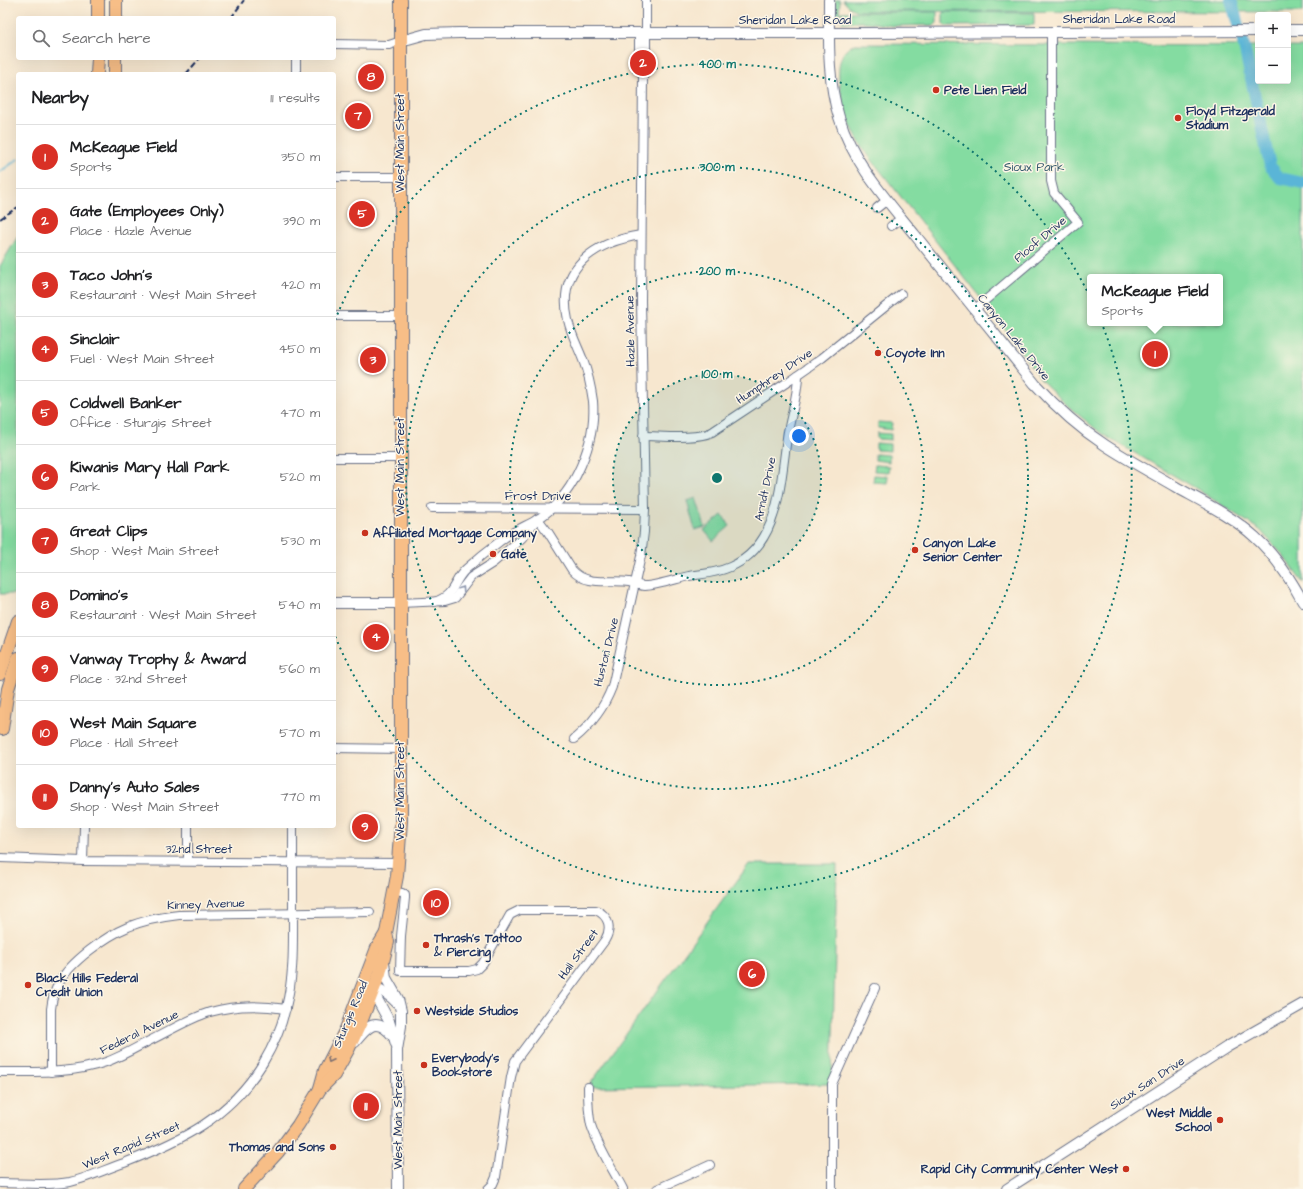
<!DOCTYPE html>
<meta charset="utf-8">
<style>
body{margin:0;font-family:"Architects Daughter",sans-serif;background:#f6f6f6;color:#202124}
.controls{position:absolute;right:12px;top:12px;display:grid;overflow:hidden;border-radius:4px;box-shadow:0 4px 16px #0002}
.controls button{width:36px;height:36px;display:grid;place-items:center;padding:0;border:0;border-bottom:1px solid #e0e0e0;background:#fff;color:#202124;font:20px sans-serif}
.you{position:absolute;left:799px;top:436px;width:14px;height:14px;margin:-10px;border:3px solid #fff;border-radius:50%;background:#1a73e8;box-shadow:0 0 0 6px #1a73e833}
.badge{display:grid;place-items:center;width:26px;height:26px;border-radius:50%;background:#d93025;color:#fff;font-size:13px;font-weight:700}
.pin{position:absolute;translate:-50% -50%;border:2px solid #fff;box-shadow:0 1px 4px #0006}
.popup{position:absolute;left:1087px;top:274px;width:136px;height:52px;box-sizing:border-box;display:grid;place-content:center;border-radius:4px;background:#fff;filter:drop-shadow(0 1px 3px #0005);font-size:13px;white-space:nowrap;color:#757577}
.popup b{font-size:15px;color:#202124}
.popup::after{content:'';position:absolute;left:50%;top:100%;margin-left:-8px;border:8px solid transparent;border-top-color:#fff}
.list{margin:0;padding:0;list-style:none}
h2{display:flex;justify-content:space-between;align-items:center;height:52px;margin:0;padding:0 16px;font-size:17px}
h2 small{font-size:13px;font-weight:400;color:#757577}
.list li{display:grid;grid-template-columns:26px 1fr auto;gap:12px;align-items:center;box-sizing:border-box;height:64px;padding:0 16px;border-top:1px solid #e0e0e0}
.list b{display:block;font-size:15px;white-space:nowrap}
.list p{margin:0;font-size:13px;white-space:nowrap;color:#757577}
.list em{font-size:13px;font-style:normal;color:#757577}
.icon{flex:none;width:22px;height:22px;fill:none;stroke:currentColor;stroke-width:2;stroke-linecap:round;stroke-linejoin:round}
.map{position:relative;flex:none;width:1303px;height:1189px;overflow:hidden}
.search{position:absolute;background:#fff;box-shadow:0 4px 16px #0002;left:16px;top:16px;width:320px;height:44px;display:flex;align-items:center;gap:10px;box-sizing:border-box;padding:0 14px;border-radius:4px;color:#757577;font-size:15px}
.panel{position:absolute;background:#fff;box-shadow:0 4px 16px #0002;left:16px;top:72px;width:320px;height:756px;border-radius:4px}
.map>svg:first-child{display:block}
.green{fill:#84dca1;stroke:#508680;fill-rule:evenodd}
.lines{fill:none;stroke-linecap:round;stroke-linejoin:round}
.stream{stroke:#5ab5d7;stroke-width:2}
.river{stroke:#5ab5d7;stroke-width:12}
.minor-casing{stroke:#686f86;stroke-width:10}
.tertiary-casing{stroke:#686f86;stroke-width:12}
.primary-casing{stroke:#686f86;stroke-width:14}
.minor{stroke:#fff;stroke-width:8}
.tertiary{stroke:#fff;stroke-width:10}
.primary{stroke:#f7be87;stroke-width:12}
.rail{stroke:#1b2f5e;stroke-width:2;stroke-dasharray:6 3;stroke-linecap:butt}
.oneway{stroke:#8d97ae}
.oneway2{stroke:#7e6f70}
.ring{fill:none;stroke:#0f766e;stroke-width:2;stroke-dasharray:2 4}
.poi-dot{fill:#c8321e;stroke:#fcf5e5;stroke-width:1.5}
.labels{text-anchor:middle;stroke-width:3;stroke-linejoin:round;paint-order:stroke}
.street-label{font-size:12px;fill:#1b2f5e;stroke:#fcf5e5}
.poi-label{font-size:12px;font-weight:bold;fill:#1b2f5e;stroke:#fcf5e5;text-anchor:start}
.park-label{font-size:12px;fill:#355a6f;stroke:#fcf5e5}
.centre{fill:#0f766e;stroke:#fcf5e5;stroke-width:2}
.ring-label{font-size:12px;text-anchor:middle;font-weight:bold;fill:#0f766e;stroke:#fcf5e5;stroke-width:3;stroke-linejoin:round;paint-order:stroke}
</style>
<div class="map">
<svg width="1303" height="1189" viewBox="0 0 1303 1189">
<rect width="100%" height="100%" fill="#fcf5e5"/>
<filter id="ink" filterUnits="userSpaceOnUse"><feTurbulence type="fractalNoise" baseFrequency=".025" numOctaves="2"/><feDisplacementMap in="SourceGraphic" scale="8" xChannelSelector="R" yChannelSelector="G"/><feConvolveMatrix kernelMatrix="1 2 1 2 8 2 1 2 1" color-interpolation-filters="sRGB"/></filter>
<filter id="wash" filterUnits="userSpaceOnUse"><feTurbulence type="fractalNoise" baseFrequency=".012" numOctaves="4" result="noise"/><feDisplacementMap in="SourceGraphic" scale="16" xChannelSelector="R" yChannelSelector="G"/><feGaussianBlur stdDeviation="0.9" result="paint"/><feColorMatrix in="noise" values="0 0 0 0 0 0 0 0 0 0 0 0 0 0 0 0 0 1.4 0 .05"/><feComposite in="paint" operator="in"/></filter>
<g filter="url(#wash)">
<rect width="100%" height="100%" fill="#f7e7cf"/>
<g class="green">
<polygon points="835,0 840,0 839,20 836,15"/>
<path d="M843,0H1303V12L857,11C851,8 847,6 843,0Z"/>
<polygon points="841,12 937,12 937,23 935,25 893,26 867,22 842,22"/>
<polygon points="943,12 1034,13 1034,25 945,26 943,24"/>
<path d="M854,44L1258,46V81H1288V47H1303V583L1281,553L1260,530L1197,489L1102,434L1069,407L1041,380L1005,329L871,159C865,150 858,142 854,132C845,114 832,73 843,54C846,49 850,47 854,44ZM1090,277H1220V323H1090Z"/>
<polygon points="18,236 18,592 15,594 0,594 0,266"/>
<polygon points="878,422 892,423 891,430 878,428"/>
<polygon points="877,433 891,434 891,440 877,439"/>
<polygon points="876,443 890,444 890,451 876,450"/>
<polygon points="875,454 889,455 889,462 875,460"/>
<polygon points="875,465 889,466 888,472 874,471"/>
<polygon points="874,475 888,476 887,483 873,482"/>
<polygon points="696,498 705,527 695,530 687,501"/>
<polygon points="722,515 730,526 713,541 704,530"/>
<polygon points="749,864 837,864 832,1084 588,1087"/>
</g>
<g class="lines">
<polyline class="stream" points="0,172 18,159"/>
<polyline class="river" points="1231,0 1244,46 1270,166 1280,178 1303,183"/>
</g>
</g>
<g filter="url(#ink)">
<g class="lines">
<defs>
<g id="minor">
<polyline points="334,44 389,45 401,41"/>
<polyline points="296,58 296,74"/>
<polyline points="643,77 646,66 646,0"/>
<polyline points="334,177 400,177"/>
<polyline points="877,208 887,200"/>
<polyline points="891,226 902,218"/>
<polyline points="975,309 1078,222 1054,193 1051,181 1051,32"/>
<polyline points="334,316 400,316"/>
<path d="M643,436C662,436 696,440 712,432L789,381L822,358L901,294"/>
<polyline points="334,458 400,458"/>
<polyline points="432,508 645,509"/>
<path d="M538,519L548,532L572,570C587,587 610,579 629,582C634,583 639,586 644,586C656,586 676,579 689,576C703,574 717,573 730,567C780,546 780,483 787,438C790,416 798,397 798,375"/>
<path d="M434,602C456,595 452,582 466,569C477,559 488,550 499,542C512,531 524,527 538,519C554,509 569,491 577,474C588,452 595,426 593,401C591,387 588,373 583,360C578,347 571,334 568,320C556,267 595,242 641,235"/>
<polyline points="400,603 445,601 455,598 471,577 493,563 522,538 537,519"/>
<path d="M574,739C591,725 604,708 612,687L641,556L644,532L645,509L641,301L643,77L639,66V32"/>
<polyline points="334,748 400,749"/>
<polyline points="0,858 83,861 398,863"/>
<polyline points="83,861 84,826"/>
<polyline points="188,861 188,826"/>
<path d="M394,892L402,893L405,895V898L401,936L400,971H469L477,969L483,963L510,915L520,910H596C609,916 612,928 605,940L515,1061L511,1077L496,1177L493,1184L488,1189"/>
<path d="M0,1072C36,1072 72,1074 106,1062C120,1057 134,1049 147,1042C168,1032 188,1019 210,1012C234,1005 262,1005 286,1009"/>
<path d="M51,1072V1009C52,1000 54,991 59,983C70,962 106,936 128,927C144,920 162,917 179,915L370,912"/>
<path d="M588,1087C588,1100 588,1112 591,1125C598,1147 612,1168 623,1189"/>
<path d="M0,1183C21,1183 49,1186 70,1182C88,1178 106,1169 124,1163C183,1140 229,1118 263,1063C273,1046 282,1026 286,1007C294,976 293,945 293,914C293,885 293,855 293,826"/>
<polyline points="657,1189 710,1165"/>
<polyline points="832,1189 832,1084 875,988"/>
</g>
<g id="tertiary">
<path d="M829,0C829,39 827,79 839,117C853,163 886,199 915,235C955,285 995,334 1035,384C1056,407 1079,428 1105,445C1128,460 1152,473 1176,487C1203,502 1232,516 1255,537C1276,556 1290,578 1303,602"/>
<polyline points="1288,30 1303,30"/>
<polyline points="401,41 426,34 459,33 865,33 1258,31"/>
<polyline points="334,603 400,603"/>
<polyline points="384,962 386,978 398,999 401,1011 401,1026 397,1050 398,1189"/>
<polyline points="371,988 389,1021 396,1044"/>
<polyline points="367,994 381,990 392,998 396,1002"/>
<path d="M355,1042C368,1026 376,1016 393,1036"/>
<polyline points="1007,1189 1227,1047 1303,1004"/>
</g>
<g id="primary">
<polyline points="98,18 98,0"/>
<polyline points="116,18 116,0"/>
<polyline points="97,74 98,58"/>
<polyline points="115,74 115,58"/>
<polyline points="0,674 18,621"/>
<polyline points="2,729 8,689 18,658"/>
<polyline points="320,1088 325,1070 346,1029 354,1008 377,948 386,933"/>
<polyline points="244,1189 278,1152 298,1125 320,1089 334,1075 349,1048 361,1022 380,973 388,942 386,933 397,876 401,821 401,0"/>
</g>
</defs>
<use href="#minor" class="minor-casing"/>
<use href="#tertiary" class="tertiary-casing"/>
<use href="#primary" class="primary-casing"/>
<use href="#minor" class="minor"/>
<use href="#tertiary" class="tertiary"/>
<use href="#primary" class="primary"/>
<g class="rail">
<polyline points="231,18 244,0"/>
<polyline points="186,74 200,58"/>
<polyline points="0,219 18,207"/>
</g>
</g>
<defs><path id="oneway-chevron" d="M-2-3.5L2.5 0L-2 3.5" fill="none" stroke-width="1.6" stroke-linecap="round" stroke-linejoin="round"/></defs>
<use class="oneway" href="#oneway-chevron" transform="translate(462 589) rotate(-56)"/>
<use class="oneway2" href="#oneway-chevron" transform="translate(330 1060) rotate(117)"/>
</g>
<circle cx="717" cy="478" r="104" fill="#0f766e" fill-opacity=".12"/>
<g class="ring">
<circle cx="717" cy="478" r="104"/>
<circle cx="717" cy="478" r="207"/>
<circle cx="717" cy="478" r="311"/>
<path d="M335 320A414 414 0 1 1 335 636"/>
</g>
<g class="poi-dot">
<circle cx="936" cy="90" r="4"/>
<circle cx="1178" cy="118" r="4"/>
<circle cx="878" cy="353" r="4"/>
<circle cx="365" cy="533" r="4"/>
<circle cx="915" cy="550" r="4"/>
<circle cx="493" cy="554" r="4"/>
<circle cx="426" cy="945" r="4"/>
<circle cx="28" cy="985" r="4"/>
<circle cx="417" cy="1011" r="4"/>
<circle cx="424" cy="1065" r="4"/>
<circle cx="1220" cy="1120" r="4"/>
<circle cx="333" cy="1147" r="4"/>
<circle cx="1126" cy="1169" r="4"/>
</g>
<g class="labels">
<g class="street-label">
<text x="1119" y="23">Sheridan Lake Road</text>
<text x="795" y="24">Sheridan Lake Road</text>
<text transform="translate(400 143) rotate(-90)" y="4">West Main Street</text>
<text transform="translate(1040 239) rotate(-40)" y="4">Ploof Drive</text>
<text transform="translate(630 331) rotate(-91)" y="4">Hazle Avenue</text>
<text transform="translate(1014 337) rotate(51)" y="4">Canyon Lake Drive</text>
<text transform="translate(774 376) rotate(-34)" y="4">Humphrey Drive</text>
<text transform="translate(400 467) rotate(-90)" y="4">West Main Street</text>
<text transform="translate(765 489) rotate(-78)" y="4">Arndt Drive</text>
<text x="538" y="500">Frost Drive</text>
<text transform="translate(606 652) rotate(-76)" y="4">Huston Drive</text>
<text transform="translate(400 791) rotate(-90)" y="4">West Main Street</text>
<text x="199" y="853">32nd Street</text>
<text transform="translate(206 904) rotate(-2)" y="4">Kinney Avenue</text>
<text transform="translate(578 954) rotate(-54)" y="4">Hall Street</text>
<text transform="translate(350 1014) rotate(-67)" y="4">Sturgis Road</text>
<text transform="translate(139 1032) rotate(-26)" y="4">Federal Avenue</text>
<text transform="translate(1147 1083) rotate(-33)" y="4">Sioux San Drive</text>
<text transform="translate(398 1120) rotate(-90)" y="4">West Main Street</text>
<text transform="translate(131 1145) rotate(-23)" y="4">West Rapid Street</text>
</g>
<g class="poi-label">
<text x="944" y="94">Pete Lien Field</text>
<text x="1186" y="115">Floyd Fitzgerald<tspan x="1186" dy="14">Stadium</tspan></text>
<text x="886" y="357">Coyote Inn</text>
<text x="373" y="537">Affiliated Mortgage Company</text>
<text x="923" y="547">Canyon Lake<tspan x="923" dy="14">Senior Center</tspan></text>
<text x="501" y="558">Gate</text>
<text x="434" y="942">Thrash's Tattoo<tspan x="434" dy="14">&amp; Piercing</tspan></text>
<text x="36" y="982">Black Hills Federal<tspan x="36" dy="14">Credit Union</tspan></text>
<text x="425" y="1015">Westside Studios</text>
<text x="432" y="1062">Everybody's<tspan x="432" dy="14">Bookstore</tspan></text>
<text x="1212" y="1117" text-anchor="end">West Middle<tspan x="1212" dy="14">School</tspan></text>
<text x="325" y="1151" text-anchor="end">Thomas and Sons</text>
<text x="1118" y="1173" text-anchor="end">Rapid City Community Center West</text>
</g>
<g class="park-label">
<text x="1034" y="171">Sioux Park</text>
</g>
</g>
<circle cx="717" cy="478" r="6" class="centre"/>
<g class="ring-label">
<text x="717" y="68">400 m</text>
<text x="717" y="171">300 m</text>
<text x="717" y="275">200 m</text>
<text x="717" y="378">100 m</text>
</g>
</svg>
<div class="controls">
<button>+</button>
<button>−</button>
</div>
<div class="you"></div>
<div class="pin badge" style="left:1155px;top:354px">1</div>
<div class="popup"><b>McKeague Field</b>Sports</div>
<div class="pin badge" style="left:643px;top:63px">2</div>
<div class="pin badge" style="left:373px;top:360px">3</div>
<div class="pin badge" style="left:376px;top:637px">4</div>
<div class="pin badge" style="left:362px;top:214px">5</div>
<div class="pin badge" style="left:752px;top:974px">6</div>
<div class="pin badge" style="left:358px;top:116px">7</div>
<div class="pin badge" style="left:371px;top:77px">8</div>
<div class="pin badge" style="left:365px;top:827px">9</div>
<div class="pin badge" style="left:436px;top:903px">10</div>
<div class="pin badge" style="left:366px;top:1106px">11</div>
<div class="search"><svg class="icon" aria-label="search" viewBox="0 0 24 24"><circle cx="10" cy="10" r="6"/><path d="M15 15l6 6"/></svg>Search here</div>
<section class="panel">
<h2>Nearby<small>11 results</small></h2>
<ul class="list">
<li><span class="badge">1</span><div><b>McKeague Field</b><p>Sports</p></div><em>350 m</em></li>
<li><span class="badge">2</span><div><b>Gate (Employees Only)</b><p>Place · Hazle Avenue</p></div><em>390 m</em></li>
<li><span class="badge">3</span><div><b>Taco John's</b><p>Restaurant · West Main Street</p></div><em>420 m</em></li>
<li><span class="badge">4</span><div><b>Sinclair</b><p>Fuel · West Main Street</p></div><em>450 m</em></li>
<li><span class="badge">5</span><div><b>Coldwell Banker</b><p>Office · Sturgis Street</p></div><em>470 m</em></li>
<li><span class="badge">6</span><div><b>Kiwanis Mary Hall Park</b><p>Park</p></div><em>520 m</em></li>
<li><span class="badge">7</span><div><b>Great Clips</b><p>Shop · West Main Street</p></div><em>530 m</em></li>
<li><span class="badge">8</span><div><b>Domino's</b><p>Restaurant · West Main Street</p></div><em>540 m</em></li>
<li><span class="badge">9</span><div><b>Vanway Trophy &amp; Award</b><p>Place · 32nd Street</p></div><em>560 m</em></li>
<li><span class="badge">10</span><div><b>West Main Square</b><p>Place · Hall Street</p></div><em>570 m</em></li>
<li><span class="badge">11</span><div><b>Danny's Auto Sales</b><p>Shop · West Main Street</p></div><em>770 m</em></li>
</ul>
</section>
</div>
